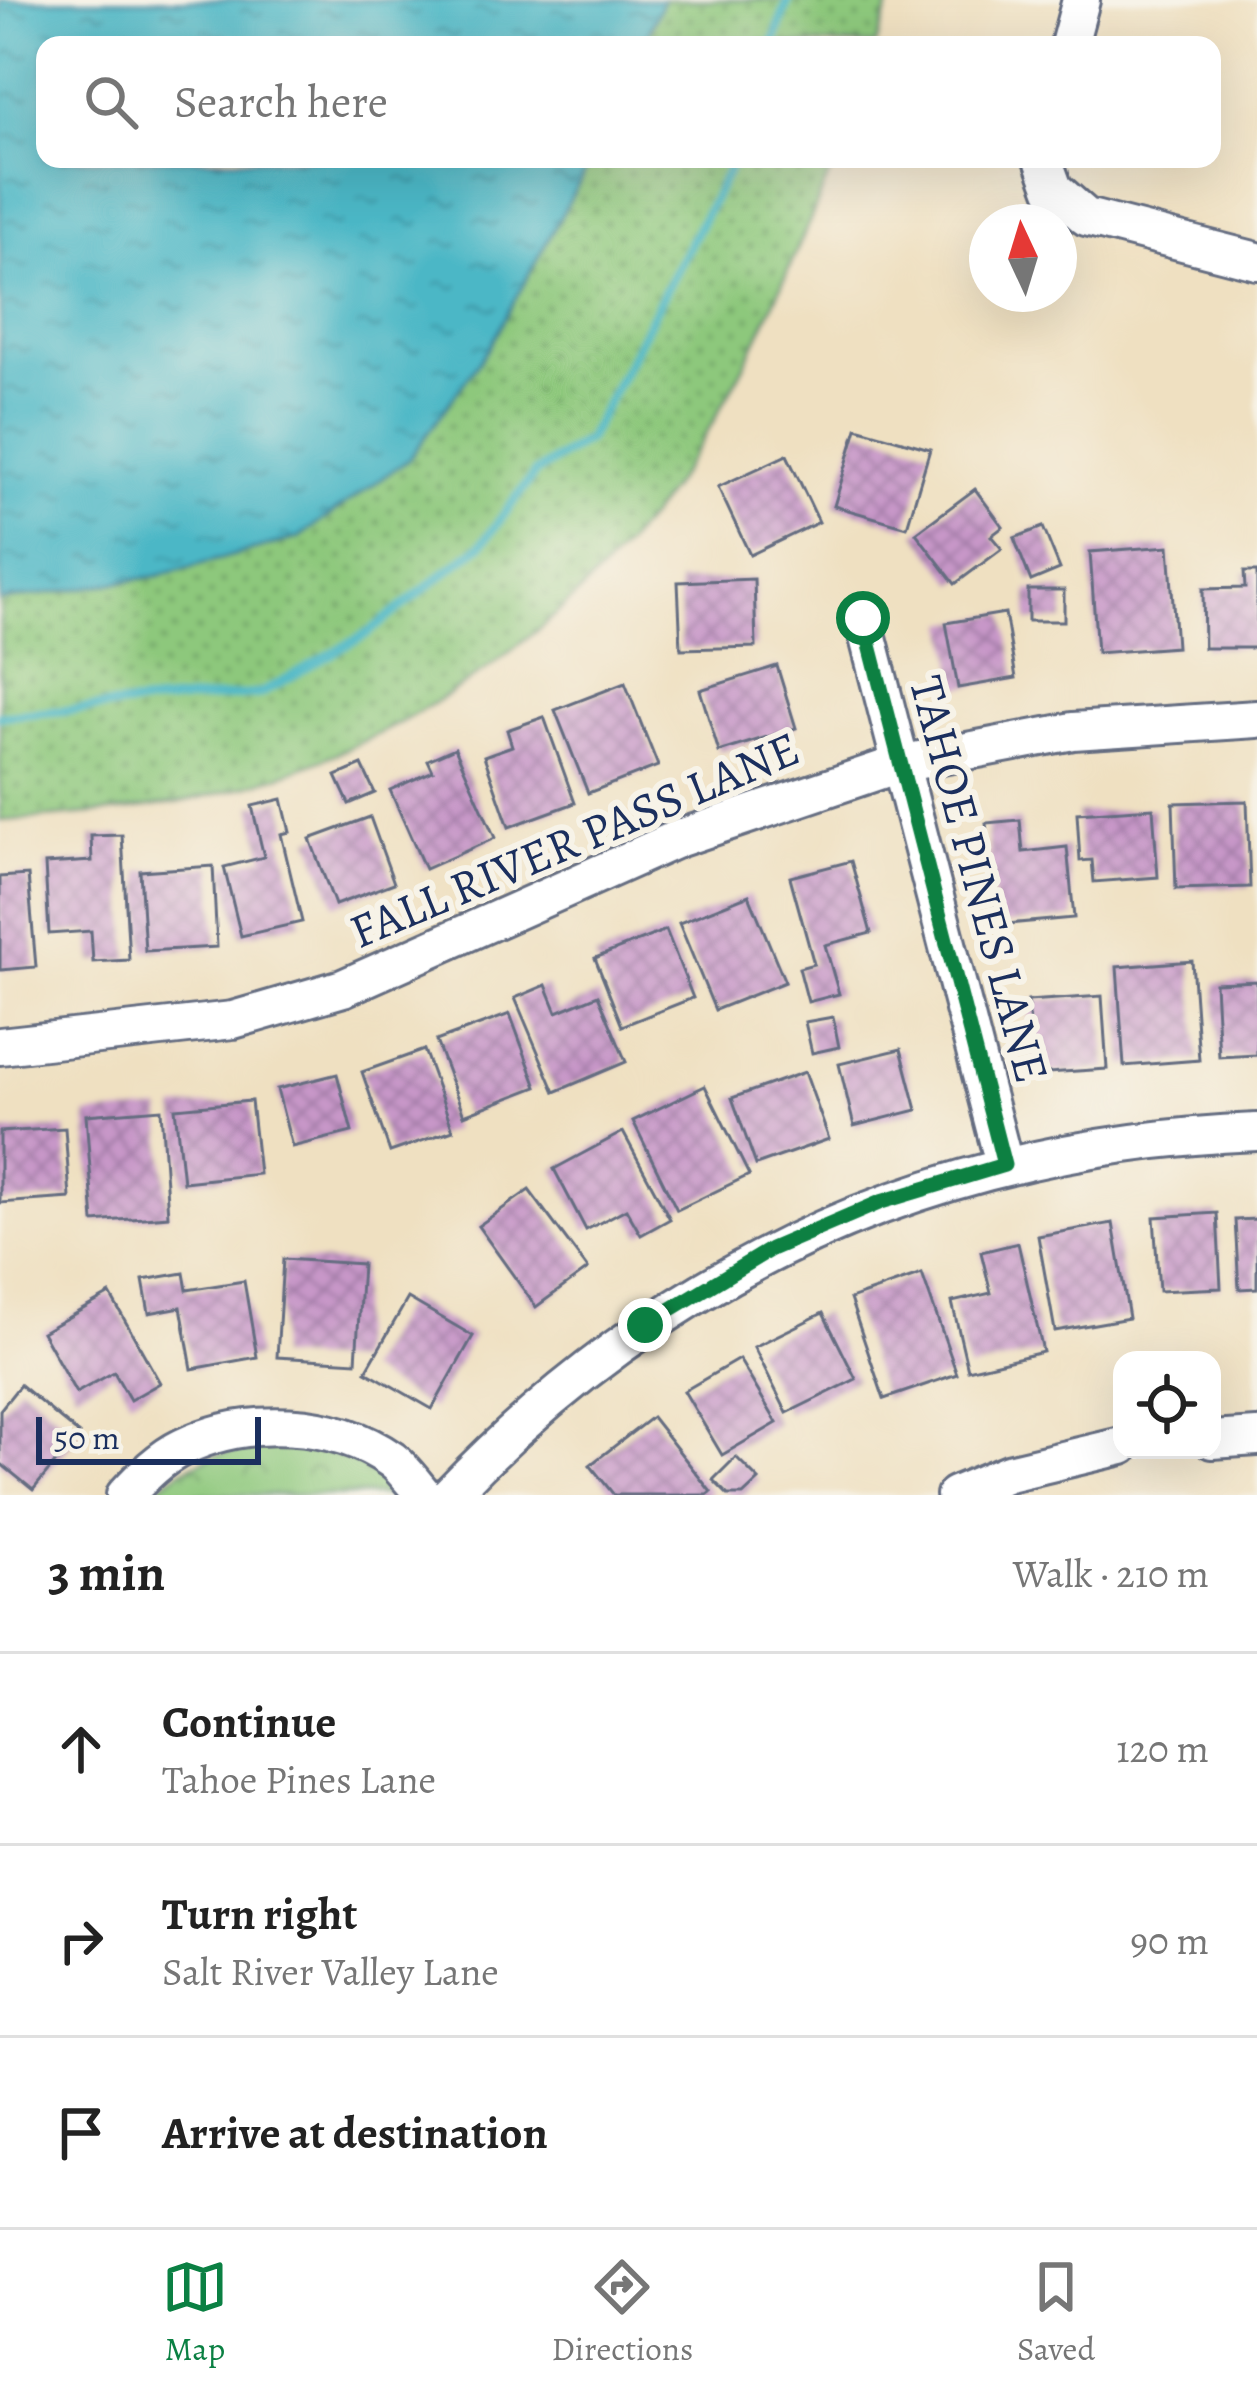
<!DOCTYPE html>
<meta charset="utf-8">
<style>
body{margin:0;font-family:Alegreya,serif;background:#f2f2f2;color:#222}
.controls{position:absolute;right:36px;bottom:36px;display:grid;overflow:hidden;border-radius:24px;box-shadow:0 12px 48px #0002}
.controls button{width:108px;height:108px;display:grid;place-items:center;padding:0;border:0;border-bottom:3px solid #e0e0e0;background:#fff;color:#222;font:60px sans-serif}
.compass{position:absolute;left:969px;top:204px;width:108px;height:108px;border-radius:50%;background:#fff;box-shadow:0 12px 48px #0002;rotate:356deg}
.scale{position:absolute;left:36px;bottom:30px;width:225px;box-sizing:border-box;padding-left:12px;border:6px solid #1b2f5e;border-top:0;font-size:33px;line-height:42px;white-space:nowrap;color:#1b2f5e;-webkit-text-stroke:9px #f7f3e8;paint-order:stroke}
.stop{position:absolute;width:36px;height:36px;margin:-27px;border:9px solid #0b8043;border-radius:50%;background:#fff}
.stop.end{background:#0b8043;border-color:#fff;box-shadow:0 3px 12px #0008}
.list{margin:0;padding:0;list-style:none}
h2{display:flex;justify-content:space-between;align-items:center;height:156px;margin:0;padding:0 48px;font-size:51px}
h2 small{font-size:39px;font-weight:400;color:#767676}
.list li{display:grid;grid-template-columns:78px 1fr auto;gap:36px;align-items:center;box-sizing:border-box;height:192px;padding:0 48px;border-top:3px solid #e0e0e0}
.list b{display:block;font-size:45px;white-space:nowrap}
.list p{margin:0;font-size:39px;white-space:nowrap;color:#767676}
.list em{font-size:39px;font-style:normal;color:#767676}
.icon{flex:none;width:66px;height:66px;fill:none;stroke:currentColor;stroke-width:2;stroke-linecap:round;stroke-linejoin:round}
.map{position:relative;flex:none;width:1257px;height:1495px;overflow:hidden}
.search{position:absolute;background:#fff;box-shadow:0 12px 48px #0002;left:36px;right:36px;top:36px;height:132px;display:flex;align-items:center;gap:30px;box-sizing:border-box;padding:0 42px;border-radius:24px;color:#767676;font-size:45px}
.sheet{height:732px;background:#fff}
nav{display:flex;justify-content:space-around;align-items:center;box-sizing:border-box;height:168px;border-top:3px solid #e0e0e0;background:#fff;font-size:33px;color:#767676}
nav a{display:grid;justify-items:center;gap:6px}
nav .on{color:#0b8043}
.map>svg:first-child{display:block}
.grass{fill:url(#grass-dots);stroke:#547c6d;stroke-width:3}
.park{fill:url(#park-crowns);stroke:#547c6d;stroke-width:3}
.water{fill:url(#water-ripples);stroke:#337392;stroke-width:3}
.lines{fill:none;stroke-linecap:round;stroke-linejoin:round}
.stream{stroke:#4bb7c6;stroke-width:9}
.building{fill:url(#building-cross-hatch)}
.minor-casing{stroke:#656d81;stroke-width:42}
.minor{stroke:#fff;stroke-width:36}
.route{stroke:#0b8043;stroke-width:15}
.labels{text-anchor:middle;stroke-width:12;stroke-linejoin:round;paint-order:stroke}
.street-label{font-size:48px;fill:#1b2f5e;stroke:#f7f3e8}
</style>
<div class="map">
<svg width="1257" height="1495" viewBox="0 0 1257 1495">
<defs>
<pattern id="grass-dots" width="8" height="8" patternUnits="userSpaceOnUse" patternTransform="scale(3)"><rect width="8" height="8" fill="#8dc87c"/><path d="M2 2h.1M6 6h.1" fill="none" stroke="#72a369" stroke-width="1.8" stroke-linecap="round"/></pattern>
<pattern id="park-crowns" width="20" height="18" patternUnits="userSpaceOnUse" patternTransform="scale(3)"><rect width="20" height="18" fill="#8dc87c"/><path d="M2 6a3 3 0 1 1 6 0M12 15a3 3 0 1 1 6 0" fill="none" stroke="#72a369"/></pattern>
<pattern id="water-ripples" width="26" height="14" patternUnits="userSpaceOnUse" patternTransform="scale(3)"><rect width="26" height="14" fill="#4bb7c6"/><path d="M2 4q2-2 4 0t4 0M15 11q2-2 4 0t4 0" fill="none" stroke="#3e95a4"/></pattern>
<pattern id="building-cross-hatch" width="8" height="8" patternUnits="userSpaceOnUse" patternTransform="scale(3)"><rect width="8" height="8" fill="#c797c8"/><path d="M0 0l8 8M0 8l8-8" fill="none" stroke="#a17ca6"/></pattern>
</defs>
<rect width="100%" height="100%" fill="#f7f3e8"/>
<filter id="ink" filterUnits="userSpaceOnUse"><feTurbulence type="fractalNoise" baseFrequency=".00833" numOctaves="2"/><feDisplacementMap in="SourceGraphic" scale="24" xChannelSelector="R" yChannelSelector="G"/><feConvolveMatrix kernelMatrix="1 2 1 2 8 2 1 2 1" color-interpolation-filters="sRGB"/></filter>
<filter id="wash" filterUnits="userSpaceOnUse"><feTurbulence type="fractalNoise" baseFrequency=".004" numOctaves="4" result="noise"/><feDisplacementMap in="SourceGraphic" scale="48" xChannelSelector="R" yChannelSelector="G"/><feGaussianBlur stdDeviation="2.7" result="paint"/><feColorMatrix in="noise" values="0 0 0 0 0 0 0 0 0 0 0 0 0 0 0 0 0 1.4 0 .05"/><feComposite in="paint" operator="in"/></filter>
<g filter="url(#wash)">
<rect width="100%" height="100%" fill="#efe0c1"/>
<g class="grass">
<polygon points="663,0 891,0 876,45 643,45"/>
<path d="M592,159H836C793,259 753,361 694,453C589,623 393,756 199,798C133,813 67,816 0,821V601L157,576L298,538L408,459L488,349Z"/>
</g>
<path class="park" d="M294,1444C328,1452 375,1461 391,1495H151C189,1455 241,1446 294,1444Z"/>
<polygon class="water" points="0,0 663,0 643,45 45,45 45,159 592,159 488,349 409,459 298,538 157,576 0,601"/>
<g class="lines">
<g class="stream">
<polyline points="773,45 788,0"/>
<polyline points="0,716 260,694 368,633 481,545 535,473 588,439 734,159"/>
</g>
</g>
<g id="blocks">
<g class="building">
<polygon points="857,428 930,449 907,527 834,506"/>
<polygon points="787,455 819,522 750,555 718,487"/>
<polygon points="975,489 1003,527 991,536 1002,549 955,584 916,533"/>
<polygon points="1043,527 1060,569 1031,581 1014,538"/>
<polygon points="1169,546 1176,647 1097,653 1090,552"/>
<polygon points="1244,572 1257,572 1257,648 1204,648 1203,589 1245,588"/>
<polygon points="754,579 756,647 681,649 678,582"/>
<rect x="1028" y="590" width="36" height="31"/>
<polygon points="1005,613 1016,678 958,688 946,623"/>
<polygon points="777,666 796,728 719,752 700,690"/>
<polygon points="625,683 658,766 588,793 555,710"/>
<polygon points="544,717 575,803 509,827 484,756 512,746 507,730"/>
<polygon points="455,748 495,838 425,869 390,790 433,771 428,760"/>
<polygon points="362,765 375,793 349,804 336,776"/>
<polygon points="282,799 290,832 281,834 302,922 241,936 224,867 264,857 252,806"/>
<polygon points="1247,801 1250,887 1176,889 1173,803"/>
<polygon points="1153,808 1158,877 1094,882 1092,860 1080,861 1077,813"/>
<polygon points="370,817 394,883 335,905 310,839"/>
<polygon points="1020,820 1023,852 1067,847 1074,918 996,925 986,823"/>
<polygon points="122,835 129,960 93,962 91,931 49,934 45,864 92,861 91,836"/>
<polygon points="851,861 871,933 825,945 839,994 808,1002 799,968 814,964 790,877"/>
<polygon points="213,866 217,947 145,951 140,871"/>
<polygon points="28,875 36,967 0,970 0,877"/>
<polygon points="749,895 785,982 715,1010 679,923"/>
<polygon points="666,930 693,998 622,1026 595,958"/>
<polygon points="1192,961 1199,1060 1124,1066 1117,967"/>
<polygon points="1257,981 1257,1055 1219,1057 1215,983"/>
<polygon points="546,985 557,1012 598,995 626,1062 555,1092 515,998"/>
<polygon points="1102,996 1107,1069 1033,1074 1028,1001"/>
<polygon points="510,1014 537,1087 464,1115 436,1041"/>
<polygon points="833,1017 839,1047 812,1053 805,1022"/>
<polygon points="901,1049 917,1110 854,1126 839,1064"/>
<polygon points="424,1050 453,1130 390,1152 362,1072"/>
<polygon points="805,1072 829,1139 756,1165 732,1098"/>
<polygon points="337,1074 352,1132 292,1147 277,1089"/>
<polygon points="705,1086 749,1175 677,1210 633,1121"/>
<polygon points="251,1101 259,1174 183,1182 175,1108"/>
<polygon points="161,1109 168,1216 94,1222 86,1115"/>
<polygon points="65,1128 70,1198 0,1203 0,1132"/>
<polygon points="623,1132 670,1219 641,1235 626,1209 586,1230 554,1169"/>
<polygon points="529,1190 588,1269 536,1307 478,1226"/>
<polygon points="1217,1213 1221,1288 1159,1291 1154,1217"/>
<polygon points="1257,1219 1257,1288 1239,1289 1235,1220"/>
<polygon points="1113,1223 1129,1318 1055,1331 1038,1236"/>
<polygon points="1018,1243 1043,1352 968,1370 952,1302 991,1293 981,1252"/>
<polygon points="283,1259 362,1264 356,1362 277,1357"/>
<polygon points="184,1273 187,1290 244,1281 257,1357 192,1369 181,1307 149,1313 143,1280"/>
<polygon points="922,1274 957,1374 884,1399 850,1299"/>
<polygon points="110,1294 160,1383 130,1400 114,1372 76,1393 42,1332"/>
<polygon points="408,1298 473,1336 432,1409 366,1371"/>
<polygon points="823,1313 856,1379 787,1413 754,1347"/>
<polygon points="739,1359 777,1423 722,1455 684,1391"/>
<polygon points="20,1385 79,1434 33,1490 0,1463 0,1410"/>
<polygon points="652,1417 711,1492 707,1495 614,1495 590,1465"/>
<polygon points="736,1457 759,1480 743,1495 728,1495 713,1480"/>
</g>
</g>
</g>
<g filter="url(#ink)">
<use href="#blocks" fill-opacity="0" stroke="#656d81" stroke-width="3"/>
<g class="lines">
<defs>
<g id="minor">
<polyline points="1069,45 1081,0"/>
<polyline points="1043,159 1054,189 1086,217 1257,261"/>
<polyline points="863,618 1004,1164"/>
<polyline points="0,1046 233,1020 343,988 677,839 899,764 1073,731 1257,719"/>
<polyline points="1212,1440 1257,1437"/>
<path d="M125,1495C142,1477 160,1458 183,1447C246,1416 334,1419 392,1460C404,1469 414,1484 424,1495"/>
<path d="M449,1495C670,1264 939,1145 1257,1132"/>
<polyline points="955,1495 1008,1473 1122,1446"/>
</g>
</defs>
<use href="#minor" class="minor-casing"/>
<use href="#minor" class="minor"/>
</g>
</g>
<g class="lines" filter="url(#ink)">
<polyline class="route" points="645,1325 771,1249 881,1202 1004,1165 863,618"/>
</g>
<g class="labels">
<g class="street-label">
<text transform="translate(574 839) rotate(-23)" y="17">FALL RIVER PASS LANE</text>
<text transform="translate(980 879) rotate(75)" y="17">TAHOE PINES LANE</text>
</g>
</g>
</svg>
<div class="controls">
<button><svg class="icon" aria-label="locate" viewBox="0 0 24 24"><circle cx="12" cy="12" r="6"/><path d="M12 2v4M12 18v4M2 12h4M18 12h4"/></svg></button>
</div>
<svg class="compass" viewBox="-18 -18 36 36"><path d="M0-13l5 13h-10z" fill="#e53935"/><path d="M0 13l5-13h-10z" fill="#767676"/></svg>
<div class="scale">50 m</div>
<div class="stop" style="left:863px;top:618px"></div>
<div class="stop end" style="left:645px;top:1325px"></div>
<div class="search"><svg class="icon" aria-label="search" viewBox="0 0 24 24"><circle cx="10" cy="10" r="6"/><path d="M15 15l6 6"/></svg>Search here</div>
</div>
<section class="sheet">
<h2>3 min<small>Walk · 210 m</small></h2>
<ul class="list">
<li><svg class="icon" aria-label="ahead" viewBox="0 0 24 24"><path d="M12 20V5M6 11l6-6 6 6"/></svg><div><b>Continue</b><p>Tahoe Pines Lane</p></div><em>120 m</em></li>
<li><svg class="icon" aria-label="right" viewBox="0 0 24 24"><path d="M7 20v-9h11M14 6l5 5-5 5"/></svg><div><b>Turn right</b><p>Salt River Valley Lane</p></div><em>90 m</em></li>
<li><svg class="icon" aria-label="arrive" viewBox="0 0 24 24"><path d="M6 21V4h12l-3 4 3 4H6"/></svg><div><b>Arrive at destination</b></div></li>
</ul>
</section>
<nav>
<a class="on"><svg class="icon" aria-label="map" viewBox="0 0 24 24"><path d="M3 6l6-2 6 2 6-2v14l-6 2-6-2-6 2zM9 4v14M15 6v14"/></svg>Map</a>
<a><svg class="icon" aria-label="directions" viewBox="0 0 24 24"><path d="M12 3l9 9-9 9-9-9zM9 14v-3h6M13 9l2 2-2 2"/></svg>Directions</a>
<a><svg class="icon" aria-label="saved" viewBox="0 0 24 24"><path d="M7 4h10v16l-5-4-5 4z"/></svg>Saved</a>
</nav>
